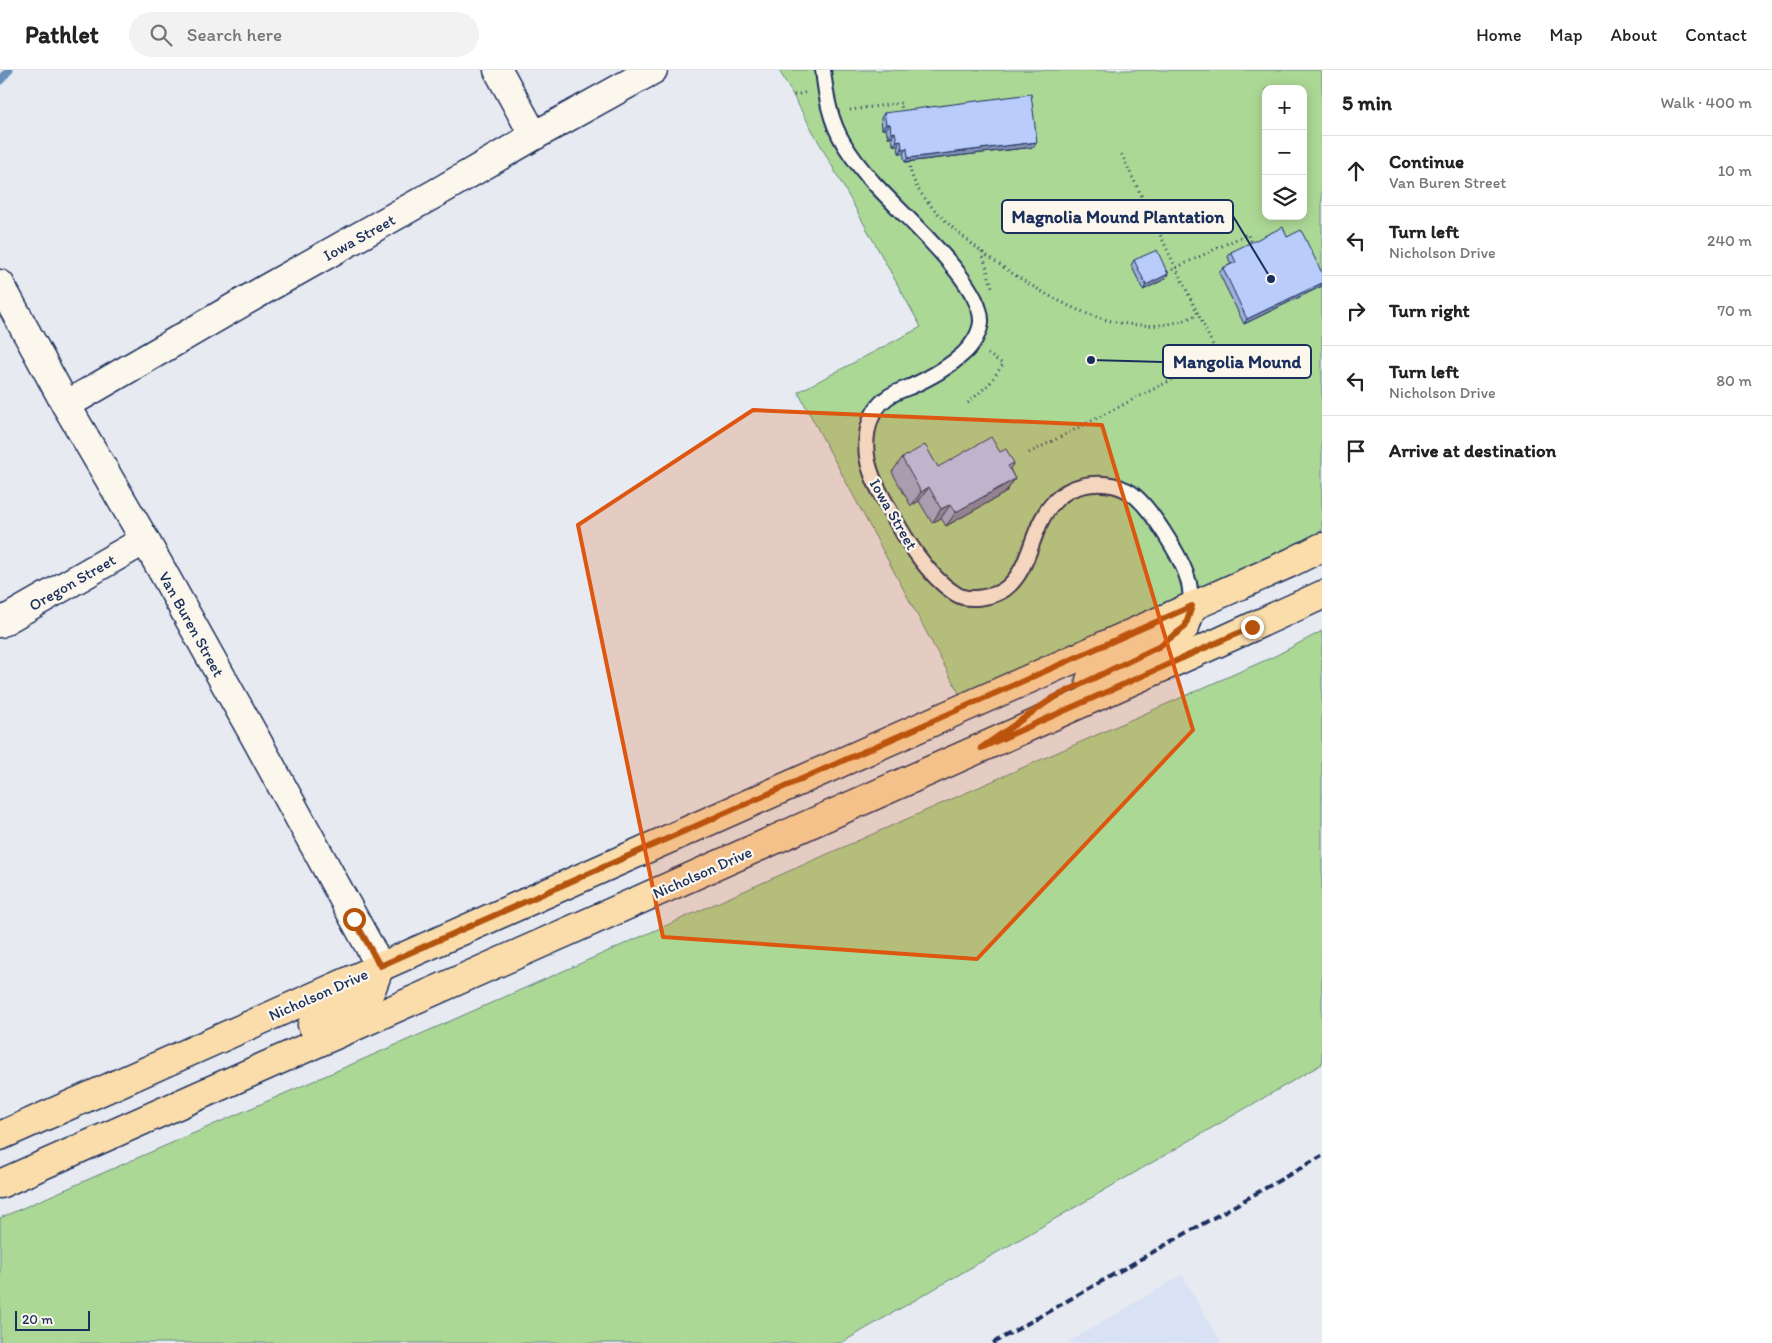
<!DOCTYPE html>
<meta charset="utf-8">
<style>
body{margin:0;font-family:Itim,sans-serif;background:#f2f2f2;color:#222}
.controls{position:absolute;right:15px;top:15px;display:grid;overflow:hidden;border-radius:10px;box-shadow:0 2px 12px #0003}
.controls button{width:45px;height:45px;display:grid;place-items:center;padding:0;border:0;border-bottom:1px solid #e0e0e0;background:#fff;color:#222;font:25px sans-serif}
.scale{position:absolute;left:15px;bottom:12px;width:75px;box-sizing:border-box;padding-left:5px;border:2px solid #1b2f5e;border-top:0;font-size:14px;line-height:18px;white-space:nowrap;color:#1b2f5e;-webkit-text-stroke:4px #fbf7ec;paint-order:stroke}
.stop{position:absolute;width:15px;height:15px;margin:-11px;border:4px solid #b45309;border-radius:50%;background:#fff}
.stop.end{background:#b45309;border-color:#fff;box-shadow:0 1px 5px #0008}
.list{margin:0;padding:0;list-style:none}
h2{display:flex;justify-content:space-between;align-items:center;height:65px;margin:0;padding:0 20px;font-size:21px}
h2 small{font-size:16px;font-weight:400;color:#767676}
.list li{display:grid;grid-template-columns:32px 1fr auto;gap:15px;align-items:center;box-sizing:border-box;height:70px;padding:0 20px;border-top:1px solid #e0e0e0}
.list b{display:block;font-size:19px;white-space:nowrap}
.list p{margin:0;font-size:16px;white-space:nowrap;color:#767676}
.list em{font-size:16px;font-style:normal;color:#767676}
.icon{flex:none;width:28px;height:28px;fill:none;stroke:currentColor;stroke-width:2;stroke-linecap:round;stroke-linejoin:round}
.map{position:relative;flex:none;width:1322px;height:1273px;overflow:hidden}
header{display:flex;align-items:center;gap:30px;box-sizing:border-box;height:70px;padding:0 25px;background:#fff;border-bottom:1px solid #e0e0e0}
header strong{font-size:24px}
nav{display:flex;gap:28px;margin-inline-start:auto;font-size:18px}
.search{width:350px;height:45px;background:#f2f2f2;display:flex;align-items:center;gap:12px;box-sizing:border-box;padding:0 18px;border-radius:28px;color:#767676;font-size:19px}
main{display:flex}
aside{flex:1;background:#fff}
.map>svg:first-child{display:block}
.built{fill:#d9e1f4}
.green{fill:#acd896;stroke:#64847a;fill-rule:evenodd}
.lines{fill:none;stroke-linecap:round;stroke-linejoin:round}
.stream{stroke:#6790ba;stroke-width:8}
.service-casing{stroke:#1b2f5e;stroke-width:18}
.minor-casing{stroke:#1b2f5e;stroke-width:31}
.primary-casing{stroke:#1b2f5e;stroke-width:31}
.path{stroke:#1b2f5e;stroke-width:3;stroke-dasharray:1 4;stroke-linecap:butt}
.service{stroke:#fbf7ec;stroke-width:14}
.minor{stroke:#fbf7ec;stroke-width:28}
.primary{stroke:#fbddab;stroke-width:28}
.rail{stroke:#1b2f5e;stroke-width:4;stroke-dasharray:8 4;stroke-linecap:butt}
.wall{fill:#9fafd9;stroke:#1b2f5e}
.shaded-wall{fill:#828fb0;stroke:#1b2f5e}
.building{fill:#b9ccfc;stroke:#1b2f5e}
.route{stroke:#b45309;stroke-width:6}
.marked{fill:#de5710;fill-opacity:0.2;stroke:#de5710;stroke-width:4;stroke-linejoin:round}
.labels{text-anchor:middle;stroke-width:4.5;stroke-linejoin:round;paint-order:stroke}
.street-label{font-size:16px;fill:#1b2f5e;stroke:#fbf7ec}
.leader{fill:none;stroke:#1b2f5e;stroke-width:2}
.callout-dot{fill:#1b2f5e;stroke:#fbf7ec;stroke-width:2}
.callout{fill:#fbf7ec;stroke:#1b2f5e;stroke-width:2}
.callout-label{font-size:18px;text-anchor:middle;font-weight:bold;fill:#1b2f5e}
</style>
<header>
<strong>Pathlet</strong>
<div class="search"><svg class="icon" aria-label="search" viewBox="0 0 24 24"><circle cx="10" cy="10" r="6"/><path d="M15 15l6 6"/></svg>Search here</div>
<nav><a>Home</a><a>Map</a><a>About</a><a>Contact</a></nav>
</header>
<main>
<div class="map">
<svg width="1322" height="1273" viewBox="0 0 1322 1273">
<rect width="100%" height="100%" fill="#e7eaf1"/>
<filter id="ink" filterUnits="userSpaceOnUse"><feTurbulence type="fractalNoise" baseFrequency=".02" numOctaves="2"/><feDisplacementMap in="SourceGraphic" scale="10" xChannelSelector="R" yChannelSelector="G"/><feConvolveMatrix kernelMatrix="1 2 1 2 8 2 1 2 1" color-interpolation-filters="sRGB"/></filter>
<g filter="url(#ink)">
<polygon class="built" points="1182,1205 1221,1273 1067,1273"/>
<g class="green">
<path d="M779,0H1322V461L1266,488L960,625L798,322L921,257ZM1266,19H1303V146H1266Z"/>
<polygon points="1322,561 1322,994 841,1273 0,1273 0,1148 430,960 1275,586"/>
</g>
<g class="lines">
<polyline class="stream" points="0,11 9,0"/>
<defs>
<path id="service" d="M823,0C826,27 830,51 844,74C852,87 862,100 872,111C898,141 983,213 981,252C980,263 972,276 964,283C948,298 931,307 912,316C904,319 895,322 888,327C865,343 862,377 871,402C875,415 883,427 889,439C905,468 928,507 956,524C968,532 994,527 1005,519C1033,498 1030,454 1056,430C1074,412 1106,409 1128,421C1148,432 1182,488 1188,510C1191,518 1190,528 1192,536"/>
<g id="minor">
<polyline points="498,0 534,66"/>
<polyline points="0,214 66,335 145,470 255,667 380,896"/>
<polyline points="66,335 269,217 438,122 534,66 653,0"/>
<polyline points="0,553 145,470"/>
</g>
<g id="primary">
<polyline points="1090,610 1158,577 1185,557 1192,536"/>
<polyline points="312,955 344,940 371,920 380,896"/>
<polyline points="0,1066 1290,493 1322,477"/>
<polyline points="0,1114 1217,573 1322,525"/>
</g>
</defs>
<use href="#service" class="service-casing"/>
<use href="#minor" class="minor-casing"/>
<use href="#primary" class="primary-casing"/>
<g class="path">
<polyline points="794,25 808,22"/>
<polyline points="850,40 901,33 902,43"/>
<path d="M909,92C910,101 913,110 917,117C944,163 1044,230 1094,246C1126,257 1168,261 1198,244"/>
<polyline points="982,182 992,217"/>
<polyline points="1163,204 1247,164 1253,175"/>
<polyline points="968,333 990,313 1003,294 988,284"/>
<polyline points="1029,383 1218,286 1121,83"/>
</g>
<use href="#service" class="service"/>
<use href="#minor" class="minor"/>
<use href="#primary" class="primary"/>
<polyline class="rail" points="993,1273 1322,1086"/>
</g>
<g class="wall">
<polygon points="884,43 1034,77 905,92 903,83 899,83 898,75 893,75 892,67 888,67 886,59 882,59 881,48"/>
<polygon points="1287,167 1322,203 1322,216 1244,254 1219,203 1223,198 1231,194 1228,187 1231,182"/>
<polygon points="1134,190 1165,209 1143,220 1131,195"/>
<polygon points="1000,382 1014,393 1010,399 1015,409 1005,423 946,456 941,448 932,453 919,431 911,436 892,402 902,388 938,397"/>
</g>
<g class="shaded-wall">
<polygon points="886,54 890,54 886,59 882,59"/>
<polygon points="895,62 892,67 888,67 891,63"/>
<polygon points="901,70 898,75 893,75 897,71"/>
<polygon points="1037,72 1034,77 905,92 908,88"/>
<polygon points="907,78 903,83 899,83 902,79"/>
<polygon points="1168,204 1165,209 1143,220 1146,215"/>
<polygon points="1322,213 1322,216 1244,254 1247,249"/>
<polygon points="1015,409 1005,423 946,456 956,442"/>
<polygon points="929,417 919,431 911,436 921,422"/>
<polygon points="951,434 941,448 932,453 941,439"/>
</g>
<g class="building">
<polygon points="1031,24 1037,72 908,88 907,78 902,79 901,70 897,71 895,62 891,63 890,54 886,54 884,43"/>
<polygon points="1283,157 1287,167 1301,160 1322,203 1322,213 1247,249 1223,198 1236,192 1231,182"/>
<polygon points="1157,180 1168,204 1146,215 1134,190"/>
<polygon points="991,367 1000,382 1006,379 1014,393 1008,396 1015,409 956,442 951,434 941,439 929,417 921,422 902,388 925,375 938,397"/>
</g>
</g>
<g class="lines" filter="url(#ink)">
<polyline class="route" points="354,849 380,896 1192,536 1185,557 1158,577 1053,628 981,678 1252,557"/>
</g>
<path class="marked" d="M753,340L1102,355L1193,660L977,889L663,867L578,455Z"/>
<g class="labels">
<g class="street-label">
<text transform="translate(359 167) rotate(-29)" y="6">Iowa Street</text>
<text transform="translate(894 444) rotate(60)" y="6">Iowa Street</text>
<text transform="translate(72 512) rotate(-30)" y="6">Oregon Street</text>
<text transform="translate(192 554) rotate(61)" y="6">Van Buren Street</text>
<text transform="translate(702 802) rotate(-24)" y="6">Nicholson Drive</text>
<text transform="translate(318 924) rotate(-24)" y="6">Nicholson Drive</text>
</g>
</g>
<path class="leader" d="M1271 209L1233 146M1091 290L1163 292"/>
<g class="callout-dot">
<circle cx="1271" cy="209" r="5"/>
<circle cx="1091" cy="290" r="5"/>
</g>
<g class="callout">
<rect x="1002" y="130" width="231" height="33" rx="5"/>
<rect x="1163" y="275" width="148" height="33" rx="5"/>
</g>
<g class="callout-label">
<text x="1118" y="153">Magnolia Mound Plantation</text>
<text x="1237" y="298">Mangolia Mound</text>
</g>
</svg>
<div class="controls">
<button>+</button>
<button>−</button>
<button><svg class="icon" aria-label="layers" viewBox="0 0 24 24"><path d="M12 4l9 5-9 5-9-5zM3 14l9 5 9-5"/></svg></button>
</div>
<div class="scale">20 m</div>
<div class="stop" style="left:354px;top:849px"></div>
<div class="stop end" style="left:1252px;top:557px"></div>
</div>
<aside>
<h2>5 min<small>Walk · 400 m</small></h2>
<ul class="list">
<li><svg class="icon" aria-label="ahead" viewBox="0 0 24 24"><path d="M12 20V5M6 11l6-6 6 6"/></svg><div><b>Continue</b><p>Van Buren Street</p></div><em>10 m</em></li>
<li><svg class="icon" aria-label="left" viewBox="0 0 24 24"><path d="M17 20v-9H6M10 6l-5 5 5 5"/></svg><div><b>Turn left</b><p>Nicholson Drive</p></div><em>240 m</em></li>
<li><svg class="icon" aria-label="right" viewBox="0 0 24 24"><path d="M7 20v-9h11M14 6l5 5-5 5"/></svg><div><b>Turn right</b></div><em>70 m</em></li>
<li><svg class="icon" aria-label="left" viewBox="0 0 24 24"><path d="M17 20v-9H6M10 6l-5 5 5 5"/></svg><div><b>Turn left</b><p>Nicholson Drive</p></div><em>80 m</em></li>
<li><svg class="icon" aria-label="arrive" viewBox="0 0 24 24"><path d="M6 21V4h12l-3 4 3 4H6"/></svg><div><b>Arrive at destination</b></div></li>
</ul>
</aside>
</main>
